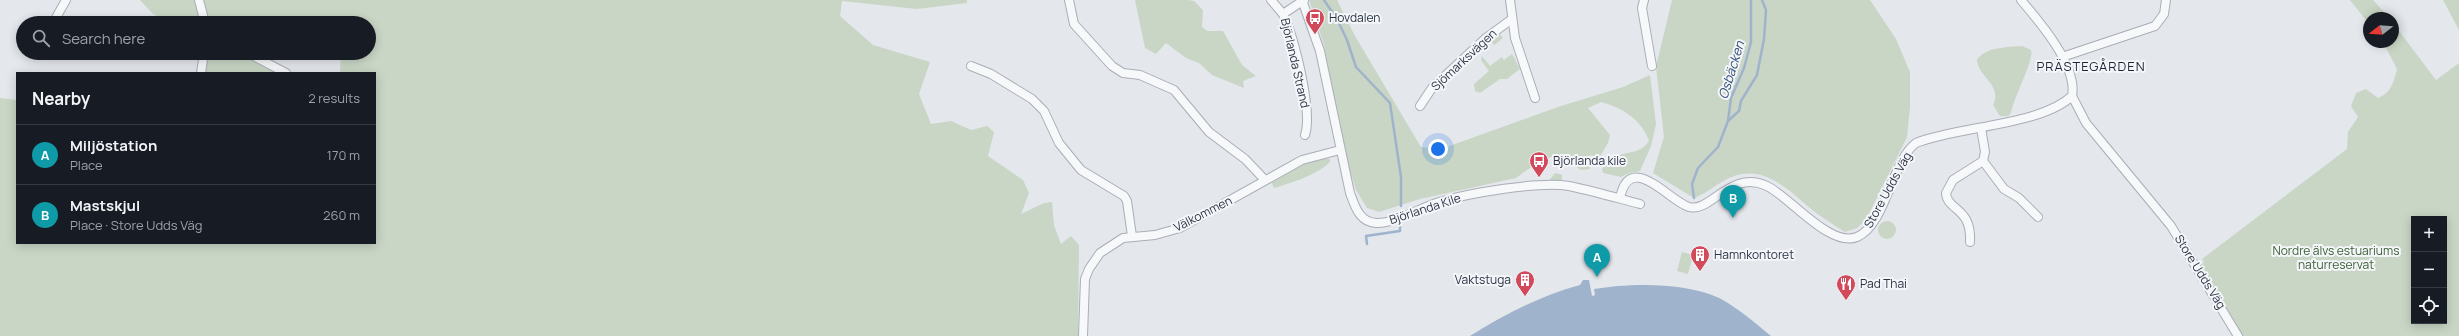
<!DOCTYPE html>
<meta charset="utf-8">
<style>
body{margin:0;font-family:Manrope,sans-serif;background:#242831;color:#f1f3f6}
.controls{position:absolute;right:12px;bottom:12px;display:grid;overflow:hidden;border-radius:0px;box-shadow:0 2px 10px #0003}
.controls button{width:36px;height:36px;display:grid;place-items:center;padding:0;border:0;border-bottom:1px solid #363941;background:#171b24;color:#f1f3f6;font:20px sans-serif}
.compass{position:absolute;left:2363px;top:12px;width:36px;height:36px;border-radius:50%;background:#171b24;box-shadow:0 2px 10px #0003;rotate:253deg}
.you{position:absolute;left:1438px;top:149px;width:14px;height:14px;margin:-10px;border:3px solid #fff;border-radius:50%;background:#1a73e8;box-shadow:0 0 0 6px #1a73e833}
.badge{display:grid;place-items:center;width:26px;height:26px;border-radius:50%;background:#7c3aed;color:#fff;font-size:13px;font-weight:700}
.pin{position:absolute;translate:-50% -33px;filter:drop-shadow(0 1px 2px #0008)}
.pin::after{content:'';position:absolute;top:21px;width:14px;height:12px;background:inherit;clip-path:polygon(0 0,100% 0,50% 100%)}
.list{margin:0;padding:0;list-style:none}
h2{display:flex;justify-content:space-between;align-items:center;height:52px;margin:0;padding:0 16px;font-size:17px}
h2 small{font-size:13px;font-weight:400;color:#9ea1a6}
.list li{display:grid;grid-template-columns:26px 1fr auto;gap:12px;align-items:center;box-sizing:border-box;height:60px;padding:0 16px;border-top:1px solid #363941}
.list b{display:block;font-size:15px;white-space:nowrap}
.list p{margin:0;font-size:13px;white-space:nowrap;color:#9ea1a6}
.list em{font-size:13px;font-style:normal;color:#9ea1a6}
.icon{flex:none;width:22px;height:22px;fill:none;stroke:currentColor;stroke-width:2;stroke-linecap:round;stroke-linejoin:round}
.map{position:relative;flex:none;width:2459px;height:336px;overflow:hidden}
.search{position:absolute;background:#171b24;box-shadow:0 2px 10px #0003;left:16px;top:16px;width:360px;height:44px;display:flex;align-items:center;gap:10px;box-sizing:border-box;padding:0 14px;border-radius:22px;color:#9ea1a6;font-size:15px}
.panel{position:absolute;background:#171b24;box-shadow:0 2px 10px #0003;left:16px;top:72px;width:360px;height:172px;border-radius:0px}
.map>svg:first-child{display:block}
.green{fill:#c9d6c5;fill-rule:evenodd}
.water{fill:#9fb4cc}
.lines{fill:none;stroke-linecap:round;stroke-linejoin:round}
.stream{stroke:#9fb4cc;stroke-width:2.5}
.street-casing{stroke:#a9aeb7;stroke-width:10}
.street{stroke:#f7f8fa;stroke-width:8}
.labels{text-anchor:middle;stroke-width:4;stroke-linejoin:round;paint-order:stroke}
.poi-label{font-size:12px;fill:#2b3445;stroke:#f4f6f9;text-anchor:start}
.street-label{font-size:12px;fill:#2b3445;stroke:#f4f6f9}
.park-label{font-size:12px;fill:#3f6138;stroke:#f4f6f9}
.neighbourhood-label{font-size:13px;letter-spacing:1px;fill:#1d2536;stroke:#f4f6f9}
.water-label{font-size:13px;font-style:italic;fill:#34527a;stroke:#f4f6f9}
</style>
<div class="map">
<svg width="2459" height="336" viewBox="0 0 2459 336">
<rect width="100%" height="100%" fill="#e4e7ec"/>
<g class="green">
<polygon points="140,0 967,0 967,3 917,9 842,1 840,16 873,45 930,62 919,94 931,124 951,121 971,130 987,126 994,132 988,156 1023,180 1029,193 1021,214 1044,203 1052,202 1054,225 1061,244 1071,236 1079,245 1078,336 0,336 0,98 17,100 17,243 375,243 375,73 340,73 341,53 369,53 369,23 208,23 187,16 168,22 153,14"/>
<polygon points="1135,0 1188,0 1194,1 1203,10 1202,27 1207,31 1223,31 1242,65 1256,76 1243,81 1244,88 1212,75 1199,63 1186,58 1166,43 1156,54 1145,48"/>
<path d="M1309,0H1337L1355,36L1421,147L1441,149L1558,107L1623,87L1650,75L1656,124L1651,146L1640,171L1629,173L1621,177L1603,173L1602,169C1606,164 1613,158 1619,155C1630,152 1644,152 1649,140C1640,119 1623,108 1601,102L1588,108L1610,135L1608,143L1599,158L1590,155V169L1581,170L1558,155L1541,160L1516,178L1420,199L1379,212L1367,208L1356,190L1344,152L1324,45Z"/>
<path d="M1672,0H1870L1896,39L1910,72V107L1907,137L1866,220L1857,228L1845,232C1836,226 1827,221 1819,215C1797,199 1773,169 1743,174C1724,176 1711,192 1694,198L1653,173L1664,137L1656,67Z"/>
<polygon points="2350,0 2373,0 2389,18 2369,18 2369,24"/>
<polygon points="2443,0 2459,0 2459,30"/>
<path d="M2393,23L2436,80L2459,63V336H2241L2200,266L2204,262L2202,259L2347,149L2348,132L2358,117L2351,106L2356,93L2366,89L2378,98C2391,93 2394,82 2397,69L2383,42H2393ZM2414,219H2444V321H2414Z"/>
<polygon points="1498,32 1503,38 1494,45 1490,40"/>
<path d="M2022,46L2031,50C2035,58 2013,99 2011,113L2008,116H2000L1993,105C2003,85 1978,77 1977,60C1984,47 2009,47 2022,46Z"/>
<polygon points="208,53 242,53 277,73 206,73"/>
<polygon points="1512,54 1520,69 1507,79 1500,79 1480,93 1475,91 1474,84 1489,71 1481,60 1482,56 1490,66 1502,57 1504,60"/>
<path d="M1326,158L1331,160C1323,173 1288,184 1274,188L1271,181L1303,163Z"/>
<polygon points="1555,173 1562,175 1562,180 1549,181"/>
<circle cx="1887" cy="230" r="9"/>
<polygon points="1682,252 1693,255 1688,274 1677,271"/>
</g>
<path class="water" d="M1583,280H1589L1592,296L1595,295L1594,289C1629,283 1683,282 1717,297C1734,305 1757,324 1771,336H1470C1505,314 1540,296 1580,285Z"/>
<g class="lines">
<g class="stream">
<polyline points="1324,0 1337,19 1347,40 1356,67 1390,103 1401,177 1401,206"/>
<polyline points="1728,121 1731,98 1744,68 1751,42 1751,0"/>
<polyline points="1694,198 1692,184 1698,168 1718,147 1728,121 1739,111 1741,101 1757,75 1764,39 1766,10 1762,0"/>
<polyline points="1367,244 1366,236 1400,231 1400,227"/>
</g>
<defs>
<g id="street">
<polyline points="199,0 205,23"/>
<polyline points="1069,0 1074,24 1112,66 1123,73 1140,75 1174,90 1209,132 1245,159 1265,180"/>
<polyline points="1271,0 1283,14"/>
<path d="M1302,0L1320,51L1350,193C1355,206 1359,222 1376,223C1394,224 1422,207 1439,202C1470,193 1539,181 1569,186C1593,191 1617,198 1640,204"/>
<path d="M1304,0L1283,14C1294,37 1313,111 1305,135"/>
<polyline points="1510,0 1515,38 1535,98"/>
<polyline points="1644,0 1642,8 1652,66"/>
<polyline points="53,23 66,0"/>
<polyline points="248,53 286,73"/>
<polyline points="2062,57 2155,26 2164,14 2166,0"/>
<polyline points="971,66 991,74 1032,99 1044,111 1059,143 1081,170 1124,196 1127,201 1132,236"/>
<polyline points="201,73 204,53"/>
<polyline points="2072,96 2086,123 2171,226 2238,336"/>
<polyline points="1420,106 1432,88 1486,38 1512,19"/>
<polyline points="1983,161 2004,189 2019,198 2038,217"/>
<path d="M1620,198C1630,150 1669,201 1689,207C1711,213 1730,169 1767,186C1790,197 1830,248 1857,237C1886,225 1892,160 1916,143C1957,126 2040,126 2072,96C2078,66 2039,21 2021,0"/>
<path d="M1970,242C1972,207 1947,211 1946,193L1953,180L1983,161L1985,152L1981,128"/>
<polyline points="1083,336 1085,279 1089,269 1100,253 1123,238 1155,235 1180,228 1302,160 1340,150"/>
</g>
</defs>
<use href="#street" class="street-casing"/>
<use href="#street" class="street"/>
</g>
<defs>
<symbol id="bus-pin" viewBox="-11 -11 22 30"><path d="M0 17L-7.5 6A9.5 9.5 0 1 1 7.5 6Z" fill="#d1495b" stroke="#f4f6f9"/><path d="M-5-6H5V4H4V6H2V4H-2V6H-4V4H-5ZM-3.5-4V0h7V-4ZM-3.5 1.2v1.5H-2V1.2ZM2 1.2v1.5H3.5V1.2Z" fill="#fff"/></symbol>
<symbol id="building-pin" viewBox="-11 -11 22 30"><path d="M0 17L-7.5 6A9.5 9.5 0 1 1 7.5 6Z" fill="#d1495b" stroke="#f4f6f9"/><path d="M-4-6H4V6H1V3H-1V6H-4ZM-2.5-4.3h1.7v1.8h-1.7ZM.8-4.3h1.7v1.8H.8ZM-2.5-1h1.7V.8h-1.7ZM.8-1h1.7V.8H.8Z" fill="#fff"/></symbol>
<symbol id="restaurant-pin" viewBox="-11 -11 22 30"><path d="M0 17L-7.5 6A9.5 9.5 0 1 1 7.5 6Z" fill="#d1495b" stroke="#f4f6f9"/><path d="M-5-6h1v4h1v-4h1v4h1v-4h1v5L-1.5 .5V6h-2V.5L-5-1ZM5-6V6H3V1.5H1.5Q1.5-4 5-6Z" fill="#fff"/></symbol>
</defs>
<g fill-rule="evenodd">
<use href="#bus-pin" x="1304" y="7" width="22" height="30"/>
<use href="#bus-pin" x="1528" y="150" width="22" height="30"/>
<use href="#building-pin" x="1689" y="244" width="22" height="30"/>
<use href="#building-pin" x="1514" y="269" width="22" height="30"/>
<use href="#restaurant-pin" x="1835" y="273" width="22" height="30"/>
</g>
<g class="labels">
<g class="poi-label">
<text x="1329" y="22">Hovdalen</text>
<text x="1553" y="165">Björlanda kile</text>
<text x="1714" y="259">Hamnkontoret</text>
<text x="1511" y="284" text-anchor="end">Vaktstuga</text>
<text x="1860" y="288">Pad Thai</text>
</g>
<g class="street-label">
<text transform="translate(1464 60) rotate(-43)" y="4">Sjömarksvägen</text>
<text transform="translate(1295 63) rotate(77)" y="4">Björlanda Strand</text>
<text transform="translate(1888 190) rotate(-61)" y="4">Store Udds Väg</text>
<text transform="translate(1425 209) rotate(-18)" y="4">Björlanda Kile</text>
<text transform="translate(1203 214) rotate(-27)" y="4">Välkommen</text>
<text transform="translate(2200 272) rotate(58)" y="4">Store Udds Väg</text>
</g>
<g class="park-label">
<text x="2336" y="255">Nordre älvs estuariums<tspan x="2336" dy="14">naturreservat</tspan></text>
</g>
<g class="neighbourhood-label">
<text x="2091" y="71">PRÄSTEGÅRDEN</text>
</g>
<g class="water-label">
<text transform="translate(1731 70) rotate(-73)" y="5">Osbäcken</text>
</g>
</g>
</svg>
<div class="controls">
<button>+</button>
<button>−</button>
<button><svg class="icon" aria-label="locate" viewBox="0 0 24 24"><circle cx="12" cy="12" r="6"/><path d="M12 2v4M12 18v4M2 12h4M18 12h4"/></svg></button>
</div>
<svg class="compass" viewBox="-18 -18 36 36"><path d="M0-13l5 13h-10z" fill="#e53935"/><path d="M0 13l5-13h-10z" fill="#9ea1a6"/></svg>
<div class="you"></div>
<div class="pin badge" style="left:1597px;top:277px;background:#0f9aa8">A</div>
<div class="pin badge" style="left:1733px;top:218px;background:#0f9aa8">B</div>
<div class="search"><svg class="icon" aria-label="search" viewBox="0 0 24 24"><circle cx="10" cy="10" r="6"/><path d="M15 15l6 6"/></svg>Search here</div>
<section class="panel">
<h2>Nearby<small>2 results</small></h2>
<ul class="list">
<li><span class="badge" style="background:#0f9aa8">A</span><div><b>Miljöstation</b><p>Place</p></div><em>170 m</em></li>
<li><span class="badge" style="background:#0f9aa8">B</span><div><b>Mastskjul</b><p>Place · Store Udds Väg</p></div><em>260 m</em></li>
</ul>
</section>
</div>
